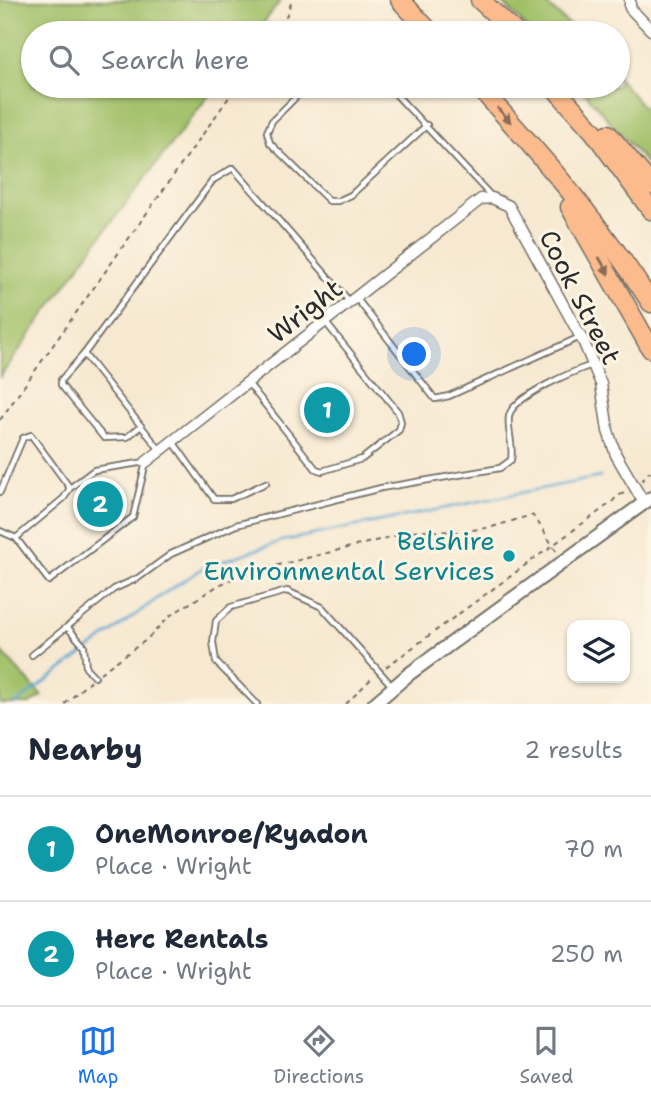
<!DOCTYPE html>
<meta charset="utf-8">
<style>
body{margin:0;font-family:"Shantell Sans",sans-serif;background:#f6f6f7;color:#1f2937}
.controls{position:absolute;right:21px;bottom:21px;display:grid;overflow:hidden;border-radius:14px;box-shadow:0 2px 5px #0004}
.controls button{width:63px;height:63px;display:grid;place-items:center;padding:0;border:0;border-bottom:2px solid #e0e1e3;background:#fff;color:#1f2937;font:35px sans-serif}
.you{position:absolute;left:415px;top:355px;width:24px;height:24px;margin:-18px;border:5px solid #fff;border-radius:50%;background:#1a73e8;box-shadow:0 0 0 10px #1a73e833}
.badge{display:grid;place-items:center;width:46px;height:46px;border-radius:50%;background:#1a73e8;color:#fff;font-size:23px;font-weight:700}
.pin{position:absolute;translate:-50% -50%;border:4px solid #fff;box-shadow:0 2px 7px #0006}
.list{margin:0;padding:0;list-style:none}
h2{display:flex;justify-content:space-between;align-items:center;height:91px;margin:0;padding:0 28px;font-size:30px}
h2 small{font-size:23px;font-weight:400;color:#747a83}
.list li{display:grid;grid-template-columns:46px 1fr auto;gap:21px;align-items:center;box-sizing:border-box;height:105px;padding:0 28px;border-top:2px solid #e0e1e3}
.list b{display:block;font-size:26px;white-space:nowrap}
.list p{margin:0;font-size:23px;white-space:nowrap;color:#747a83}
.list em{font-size:23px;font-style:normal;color:#747a83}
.icon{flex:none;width:38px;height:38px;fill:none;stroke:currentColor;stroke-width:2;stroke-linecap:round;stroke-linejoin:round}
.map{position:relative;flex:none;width:651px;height:704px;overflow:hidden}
.search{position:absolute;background:#fff;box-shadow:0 2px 5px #0004;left:21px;right:21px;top:21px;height:77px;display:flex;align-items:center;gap:18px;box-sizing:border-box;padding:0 24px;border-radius:38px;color:#747a83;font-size:26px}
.sheet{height:301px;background:#fff}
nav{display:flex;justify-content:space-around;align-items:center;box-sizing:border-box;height:98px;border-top:2px solid #e0e1e3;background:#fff;font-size:19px;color:#747a83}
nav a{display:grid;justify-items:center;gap:4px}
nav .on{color:#1a73e8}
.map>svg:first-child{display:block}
.green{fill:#a0c068;stroke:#66764a;stroke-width:2}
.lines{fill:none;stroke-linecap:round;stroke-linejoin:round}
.stream{stroke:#59a4d1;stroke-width:2.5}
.service-casing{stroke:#726e65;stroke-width:8}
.minor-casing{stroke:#726e65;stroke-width:13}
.tertiary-casing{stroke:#726e65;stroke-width:16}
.motorway-casing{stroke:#726e65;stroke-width:21}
.path{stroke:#726e65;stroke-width:2;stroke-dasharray:5 5;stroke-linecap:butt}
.service{stroke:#fff;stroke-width:4.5}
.minor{stroke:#fff;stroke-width:10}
.tertiary{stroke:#fff;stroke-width:12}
.motorway{stroke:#fbbb8d;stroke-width:18}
.oneway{fill:#896c57}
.culture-dot{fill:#0f9aa8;stroke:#fcf5e5;stroke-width:2.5}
.labels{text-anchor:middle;stroke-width:6;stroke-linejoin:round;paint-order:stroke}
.street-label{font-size:26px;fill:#2b2b2b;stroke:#fcf5e5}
.culture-label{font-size:26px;fill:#0d838f;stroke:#fcf5e5;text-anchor:end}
</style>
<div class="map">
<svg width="651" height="704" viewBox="0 0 651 704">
<rect width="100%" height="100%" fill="#fcf5e5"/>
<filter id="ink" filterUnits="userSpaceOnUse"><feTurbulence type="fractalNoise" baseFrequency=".0143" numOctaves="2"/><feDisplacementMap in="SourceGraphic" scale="14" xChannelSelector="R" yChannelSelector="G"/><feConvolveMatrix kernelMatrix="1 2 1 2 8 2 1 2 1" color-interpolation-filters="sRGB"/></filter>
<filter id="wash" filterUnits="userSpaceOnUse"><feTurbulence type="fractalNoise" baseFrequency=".00686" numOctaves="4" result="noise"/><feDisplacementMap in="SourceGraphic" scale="28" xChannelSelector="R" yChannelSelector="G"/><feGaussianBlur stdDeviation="1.57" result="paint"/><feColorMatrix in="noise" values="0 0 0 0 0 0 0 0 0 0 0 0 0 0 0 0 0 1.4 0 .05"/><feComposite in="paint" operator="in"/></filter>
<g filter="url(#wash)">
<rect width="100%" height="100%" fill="#f7e9d1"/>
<g class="green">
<polygon points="0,0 281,0 256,33 33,33 33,86 216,86 98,240 0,377"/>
<polygon points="500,0 542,0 578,33 532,33"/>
<polygon points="618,78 651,116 651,169 579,86 618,86"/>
<polygon points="0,650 42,696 30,704 0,704"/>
</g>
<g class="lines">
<polyline class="stream" points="15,704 166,592 205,567 282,541 600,477"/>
</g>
</g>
<g filter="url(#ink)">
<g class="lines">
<defs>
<g id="service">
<polyline points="307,86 272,121 267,132 270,143 329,201 338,201 351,195 427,125"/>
<polyline points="388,86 492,197"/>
<polyline points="357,299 435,399 449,396 580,337"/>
<polyline points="84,354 160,450"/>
<polyline points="248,383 316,469 322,471 362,459 399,430 401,422 398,412 326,323"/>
<polyline points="141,426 127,437 104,438 61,385 61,380 84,354 213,180 233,168 350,302"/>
<polyline points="174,443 214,499 231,499 266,483"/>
<polyline points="0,492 23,438 31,435 70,488"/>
<polyline points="0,531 16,538 49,581 133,517 146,462 94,470 70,488 64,498 16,538"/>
<polyline points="68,628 84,646 86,668 95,677"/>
<path d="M32,655L114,589L138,578L171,554L236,525L381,488L500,468L511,460C514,445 507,431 509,416C512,397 574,371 592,365"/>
<polyline points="257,704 216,662 213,642 216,621 231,607 287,591 322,607 393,687"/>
</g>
<g id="minor">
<polyline points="630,0 630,8 651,30"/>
<polyline points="146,462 481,199 492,198 509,206 584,343 601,384 608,431 616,455 644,503"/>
</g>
<polyline id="tertiary" points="374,704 409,674 651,498"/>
<g id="motorway">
<polyline points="400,0 431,33"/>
<polyline points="480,0 516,33"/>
<path d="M478,86C540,154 601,224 651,303"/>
<polyline points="553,86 594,132 651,210"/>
<polyline points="608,134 651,185"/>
<polyline points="570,207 651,349"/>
</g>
</defs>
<use href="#service" class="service-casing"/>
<use href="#minor" class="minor-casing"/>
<use href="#tertiary" class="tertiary-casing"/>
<use href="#motorway" class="motorway-casing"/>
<g class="path">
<polyline points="274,33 288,13 292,0"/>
<polyline points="0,420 237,86"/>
<polyline points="642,481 647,473 651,472"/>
<polyline points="386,667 612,502 617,496 627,492"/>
<path d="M100,673L146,640L171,615L219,585L243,574L419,530L460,532L492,527L532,515C543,527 548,540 558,553"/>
<polyline points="65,704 90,681"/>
<polyline points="346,704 373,677"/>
</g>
<use href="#service" class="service"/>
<use href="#minor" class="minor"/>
<use href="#tertiary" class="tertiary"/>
<use href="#motorway" class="motorway"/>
</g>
<defs><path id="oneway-solid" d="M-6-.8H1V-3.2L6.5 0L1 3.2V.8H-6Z" transform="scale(1.75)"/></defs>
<g class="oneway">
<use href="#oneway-solid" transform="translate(504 115) rotate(48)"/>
<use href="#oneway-solid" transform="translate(604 266) rotate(60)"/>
</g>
</g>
<circle class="culture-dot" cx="509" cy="556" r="7"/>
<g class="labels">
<g class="street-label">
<text transform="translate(580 297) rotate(63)" y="9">Cook Street</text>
<text transform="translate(305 311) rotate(-38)" y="9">Wright</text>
</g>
<g class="culture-label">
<text x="495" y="550">Belshire<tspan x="495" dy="30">Environmental Services</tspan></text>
</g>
</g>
</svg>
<div class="controls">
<button><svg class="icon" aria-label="layers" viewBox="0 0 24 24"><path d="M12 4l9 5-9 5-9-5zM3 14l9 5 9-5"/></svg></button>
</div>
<div class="you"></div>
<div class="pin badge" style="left:327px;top:410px;background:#0f9aa8">1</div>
<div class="pin badge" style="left:100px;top:504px;background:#0f9aa8">2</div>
<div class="search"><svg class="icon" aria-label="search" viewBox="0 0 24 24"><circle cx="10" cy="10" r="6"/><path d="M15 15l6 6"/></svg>Search here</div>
</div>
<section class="sheet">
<h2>Nearby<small>2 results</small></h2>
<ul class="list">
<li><span class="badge" style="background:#0f9aa8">1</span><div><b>OneMonroe/Ryadon</b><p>Place · Wright</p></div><em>70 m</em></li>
<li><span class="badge" style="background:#0f9aa8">2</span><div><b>Herc Rentals</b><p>Place · Wright</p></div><em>250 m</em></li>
</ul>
</section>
<nav>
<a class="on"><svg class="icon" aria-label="map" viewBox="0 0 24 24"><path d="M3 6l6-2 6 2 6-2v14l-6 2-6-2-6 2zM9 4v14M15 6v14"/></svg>Map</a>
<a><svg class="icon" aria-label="directions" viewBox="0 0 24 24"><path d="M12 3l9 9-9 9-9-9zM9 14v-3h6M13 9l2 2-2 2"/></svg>Directions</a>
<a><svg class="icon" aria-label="saved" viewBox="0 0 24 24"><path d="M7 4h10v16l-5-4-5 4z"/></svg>Saved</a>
</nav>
